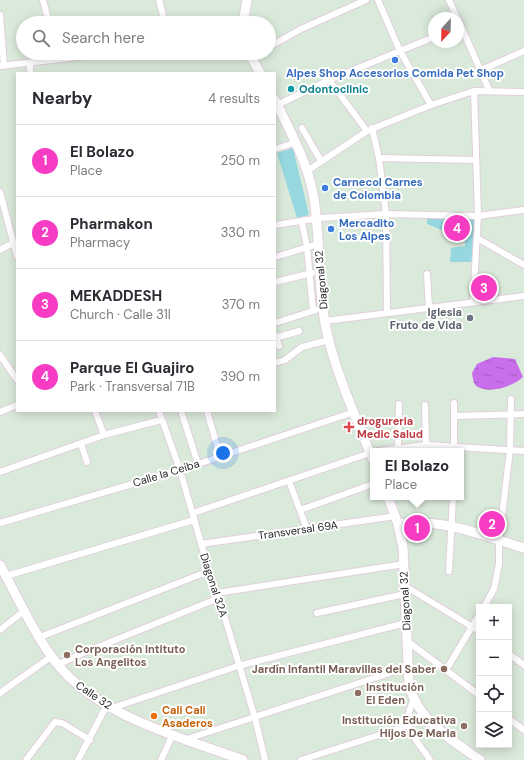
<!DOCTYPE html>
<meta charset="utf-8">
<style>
body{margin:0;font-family:"DM Sans",sans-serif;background:#f7f7f7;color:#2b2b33}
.controls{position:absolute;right:12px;bottom:12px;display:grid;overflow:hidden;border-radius:0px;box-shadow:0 2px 10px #0003}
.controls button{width:36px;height:36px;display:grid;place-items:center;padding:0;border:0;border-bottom:1px solid #e1e1e2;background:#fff;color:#2b2b33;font:20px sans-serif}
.compass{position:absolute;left:428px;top:12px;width:36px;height:36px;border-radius:50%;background:#fff;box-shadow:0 2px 10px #0003;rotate:202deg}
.you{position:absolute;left:223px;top:453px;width:14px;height:14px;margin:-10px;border:3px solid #fff;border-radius:50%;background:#1a73e8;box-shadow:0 0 0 6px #1a73e833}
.badge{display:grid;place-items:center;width:26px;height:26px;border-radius:50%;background:#f53cc3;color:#fff;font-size:13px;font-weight:700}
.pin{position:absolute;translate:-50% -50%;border:2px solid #fff;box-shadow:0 1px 4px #0006}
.popup{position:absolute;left:370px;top:448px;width:94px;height:52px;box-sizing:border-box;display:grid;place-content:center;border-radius:0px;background:#fff;filter:drop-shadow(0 1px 3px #0005);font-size:13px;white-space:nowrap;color:#7c7c81}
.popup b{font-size:15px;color:#2b2b33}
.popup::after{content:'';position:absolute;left:50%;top:100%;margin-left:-8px;border:8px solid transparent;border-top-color:#fff}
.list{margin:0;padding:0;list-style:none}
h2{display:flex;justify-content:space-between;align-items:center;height:52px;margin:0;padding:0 16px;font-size:17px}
h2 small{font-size:13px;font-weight:400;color:#7c7c81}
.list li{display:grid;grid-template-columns:26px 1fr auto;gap:12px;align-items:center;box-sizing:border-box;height:72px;padding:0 16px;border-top:1px solid #e1e1e2}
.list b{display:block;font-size:15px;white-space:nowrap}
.list p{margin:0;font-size:13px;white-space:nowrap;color:#7c7c81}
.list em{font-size:13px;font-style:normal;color:#7c7c81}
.icon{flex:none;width:22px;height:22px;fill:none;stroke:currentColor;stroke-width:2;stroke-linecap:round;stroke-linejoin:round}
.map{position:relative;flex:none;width:524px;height:760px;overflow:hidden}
.search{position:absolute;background:#fff;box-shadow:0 2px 10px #0003;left:16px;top:16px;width:260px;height:44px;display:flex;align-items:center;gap:10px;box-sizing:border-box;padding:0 14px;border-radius:22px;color:#7c7c81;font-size:15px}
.panel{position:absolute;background:#fff;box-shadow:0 2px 10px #0003;left:16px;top:72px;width:260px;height:340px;border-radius:0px}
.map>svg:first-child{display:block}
.park{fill:#97d8e0}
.water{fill:url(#water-ripples)}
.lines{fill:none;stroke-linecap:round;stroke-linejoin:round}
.street-casing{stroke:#e1cfdc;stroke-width:8}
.secondary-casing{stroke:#e1cfdc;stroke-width:11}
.street{stroke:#fff;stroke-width:6}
.secondary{stroke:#fff;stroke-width:9}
.shop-dot{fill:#3f7fe0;stroke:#fff;stroke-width:1.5}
.culture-dot{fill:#0f9aa8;stroke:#fff;stroke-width:1.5}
.worship-dot{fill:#6b7280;stroke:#fff;stroke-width:1.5}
.health-dot{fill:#e0444e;stroke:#fff;stroke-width:1.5}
.education-dot{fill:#8d6e63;stroke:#fff;stroke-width:1.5}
.food-dot{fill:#e8710a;stroke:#fff;stroke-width:1.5}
.labels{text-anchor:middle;stroke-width:4;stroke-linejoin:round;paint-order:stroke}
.shop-label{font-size:11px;font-weight:bold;fill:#366cbe;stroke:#fff;text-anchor:start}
.culture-label{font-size:11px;font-weight:bold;fill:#0d838f;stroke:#fff;text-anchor:start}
.street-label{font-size:11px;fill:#282828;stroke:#fff}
.worship-label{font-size:11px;font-weight:bold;fill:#5b616d;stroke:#fff;text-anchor:end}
.health-label{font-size:11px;font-weight:bold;fill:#be3a42;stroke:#fff;text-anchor:start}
.education-label{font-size:11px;font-weight:bold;fill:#785e54;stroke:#fff;text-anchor:start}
.food-label{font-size:11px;font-weight:bold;fill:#c56008;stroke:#fff;text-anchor:start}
</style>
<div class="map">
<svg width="524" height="760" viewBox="0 0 524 760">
<defs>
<pattern id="water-ripples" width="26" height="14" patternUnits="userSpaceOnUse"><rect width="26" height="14" fill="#c86eeb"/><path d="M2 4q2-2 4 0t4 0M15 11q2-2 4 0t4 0" fill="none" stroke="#a25abe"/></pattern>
</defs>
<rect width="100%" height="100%" fill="#daeada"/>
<g class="park">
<polygon points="293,148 309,215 297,218 277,153"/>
<polygon points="427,217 476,219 473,262 450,262 451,248 465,246 464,235 449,233 427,224"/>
</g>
<path class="water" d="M493,357L515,359L523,377C514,386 491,394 478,387C473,385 473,378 472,373L477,364Z"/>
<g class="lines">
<defs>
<g id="street">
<polyline points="43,0 49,23"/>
<polyline points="159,0 165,23"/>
<polyline points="378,0 400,51 431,105"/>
<polyline points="449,0 457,18"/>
<polyline points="0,15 4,66"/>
<polyline points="458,19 489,90"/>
<polyline points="269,47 301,29 366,0"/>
<polyline points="250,57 259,53"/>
<polyline points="30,63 30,73"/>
<polyline points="0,66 111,53"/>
<polyline points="481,70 524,51"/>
<polyline points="329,80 367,131"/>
<polyline points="277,105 329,80 434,37"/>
<polyline points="302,128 321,161"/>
<polyline points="372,128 379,158 386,214 387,313"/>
<polyline points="275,149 297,142"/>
<polyline points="379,158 476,160"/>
<polyline points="307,171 367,131 431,105 474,91 524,92"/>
<polyline points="0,192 17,256"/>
<polyline points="302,223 307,247 313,311"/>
<polyline points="275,225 320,218 386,214 478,216 524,210"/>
<polyline points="477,238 524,265"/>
<polyline points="0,250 13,243"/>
<polyline points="275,257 318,244"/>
<polyline points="427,274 429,308"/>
<polyline points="275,282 312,273"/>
<polyline points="473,302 478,216 474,91"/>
<polyline points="325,321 524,296"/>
<polyline points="275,323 316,310"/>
<polyline points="275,335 279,346"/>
<polyline points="275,338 299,331"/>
<polyline points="0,355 17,380"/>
<polyline points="275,363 285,360 302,347 329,340"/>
<polyline points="425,405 426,445"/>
<polyline points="95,411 104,435"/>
<polyline points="159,411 180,470 209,571 219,598 255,718 265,760"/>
<polyline points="207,411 220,456"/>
<polyline points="0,412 17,405"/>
<polyline points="182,414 198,464"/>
<polyline points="454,416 524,414"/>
<polyline points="81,444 87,462"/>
<polyline points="398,447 399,404"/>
<polyline points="454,449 454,403"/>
<polyline points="378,451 426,445 524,451"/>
<polyline points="0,472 104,435 161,420"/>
<polyline points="289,481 307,529"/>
<polyline points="300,510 373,484"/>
<polyline points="193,513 373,452"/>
<polyline points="0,523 180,470 354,412"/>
<polyline points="201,544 396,516"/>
<polyline points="449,571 453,497"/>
<polyline points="6,576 194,520"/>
<polyline points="405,586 479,631"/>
<polyline points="217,593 404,564"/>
<polyline points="484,607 494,589 499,564 499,541 510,450 511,399"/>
<polyline points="317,613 405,594"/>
<polyline points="0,630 25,610"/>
<polyline points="40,637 209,571"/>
<polyline points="407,641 479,695"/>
<polyline points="509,654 524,665"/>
<polyline points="57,665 83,653 219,598"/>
<polyline points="446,670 479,615"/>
<polyline points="0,693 52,656"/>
<path d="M414,700C399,727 416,738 430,760"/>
<polyline points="112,708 238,666 406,623"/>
<polyline points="509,719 524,730"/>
<polyline points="187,739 396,671 409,669"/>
<polyline points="26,760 55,722 62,723 90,740"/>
<polyline points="78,760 107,705"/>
<polyline points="161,760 173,734"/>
<polyline points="301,760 407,726 422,714"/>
</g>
<g id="secondary">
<polyline points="243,23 247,0"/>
<polyline points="249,53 260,73"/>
<path d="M275,100C290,131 306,159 313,193C321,236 317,280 325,323C334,370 355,415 373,460"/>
<path d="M388,497L398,524L403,547L409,686C421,724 450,738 480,760"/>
<path d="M398,524C444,518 481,535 524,548"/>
<path d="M0,565C17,596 36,638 58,665C100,717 183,738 243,760"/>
</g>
</defs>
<use href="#street" class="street-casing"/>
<use href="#secondary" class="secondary-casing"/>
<use href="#street" class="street"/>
<use href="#secondary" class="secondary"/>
</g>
<g class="shop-dot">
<circle cx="395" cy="60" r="4"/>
<circle cx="325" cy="188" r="4"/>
<circle cx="331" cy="229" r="4"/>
</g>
<circle class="culture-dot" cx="291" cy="89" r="4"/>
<circle class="worship-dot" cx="470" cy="318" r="4"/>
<path class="health-dot" d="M347 421h4v4h4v4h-4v4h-4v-4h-4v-4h4z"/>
<g class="education-dot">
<circle cx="67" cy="655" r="4"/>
<circle cx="444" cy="669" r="4"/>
<circle cx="358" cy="693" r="4"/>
<circle cx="464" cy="726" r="4"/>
</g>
<circle class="food-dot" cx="154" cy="716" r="4"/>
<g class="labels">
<g class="shop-label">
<text x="395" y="77" text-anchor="middle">Alpes Shop Accesorios Comida Pet Shop</text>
<text x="333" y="186">Carnecol Carnes<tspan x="333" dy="13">de Colombia</tspan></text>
<text x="339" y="227">Mercadito<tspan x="339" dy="13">Los Alpes</tspan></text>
</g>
<g class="culture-label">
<text x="299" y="93">Odontoclinic</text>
</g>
<g class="street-label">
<text transform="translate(321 280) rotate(-95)" y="4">Diagonal 32</text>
<text transform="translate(166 473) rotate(-17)" y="4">Calle la Ceiba</text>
<text transform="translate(298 530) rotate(-8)" y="4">Transversal 69A</text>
<text transform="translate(214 585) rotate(72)" y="4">Diagonal 32A</text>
<text transform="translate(405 601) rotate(-93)" y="4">Diagonal 32</text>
<text transform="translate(94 695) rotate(34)" y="4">Calle 32</text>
</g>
<g class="worship-label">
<text x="462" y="316">Iglesia<tspan x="462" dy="13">Fruto de Vida</tspan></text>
</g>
<g class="health-label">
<text x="357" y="425">drogureria<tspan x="357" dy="13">Medic Salud</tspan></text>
</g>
<g class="education-label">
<text x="75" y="653">Corporación Intituto<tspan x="75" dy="13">Los Angelitos</tspan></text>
<text x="436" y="673" text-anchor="end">Jardín Infantil Maravillas del Saber</text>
<text x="366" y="691">Institución<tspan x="366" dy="13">El Eden</tspan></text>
<text x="456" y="724" text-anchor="end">Institución Educativa<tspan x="456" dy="13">Hijos De Maria</tspan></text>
</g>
<g class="food-label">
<text x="162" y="714">Cali Cali<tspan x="162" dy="13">Asaderos</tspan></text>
</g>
</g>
</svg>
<div class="controls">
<button>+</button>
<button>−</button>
<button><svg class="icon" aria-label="locate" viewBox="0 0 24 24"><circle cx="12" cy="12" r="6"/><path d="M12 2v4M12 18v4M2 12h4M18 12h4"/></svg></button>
<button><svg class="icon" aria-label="layers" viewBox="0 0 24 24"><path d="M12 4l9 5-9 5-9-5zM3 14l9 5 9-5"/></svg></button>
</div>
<svg class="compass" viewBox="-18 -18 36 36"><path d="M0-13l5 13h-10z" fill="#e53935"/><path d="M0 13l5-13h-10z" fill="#7c7c81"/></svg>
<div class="you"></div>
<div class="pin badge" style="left:417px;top:528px">1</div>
<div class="popup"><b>El Bolazo</b>Place</div>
<div class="pin badge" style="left:492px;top:524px">2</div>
<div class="pin badge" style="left:484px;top:288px">3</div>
<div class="pin badge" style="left:457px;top:228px">4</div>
<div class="search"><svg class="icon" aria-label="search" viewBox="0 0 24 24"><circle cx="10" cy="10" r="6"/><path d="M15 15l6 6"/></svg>Search here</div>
<section class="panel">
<h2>Nearby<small>4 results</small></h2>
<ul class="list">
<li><span class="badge">1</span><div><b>El Bolazo</b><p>Place</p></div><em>250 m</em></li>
<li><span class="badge">2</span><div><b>Pharmakon</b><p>Pharmacy</p></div><em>330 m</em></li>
<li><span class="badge">3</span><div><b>MEKADDESH</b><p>Church · Calle 31I</p></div><em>370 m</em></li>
<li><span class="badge">4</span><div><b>Parque El Guajiro</b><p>Park · Transversal 71B</p></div><em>390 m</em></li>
</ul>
</section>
</div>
